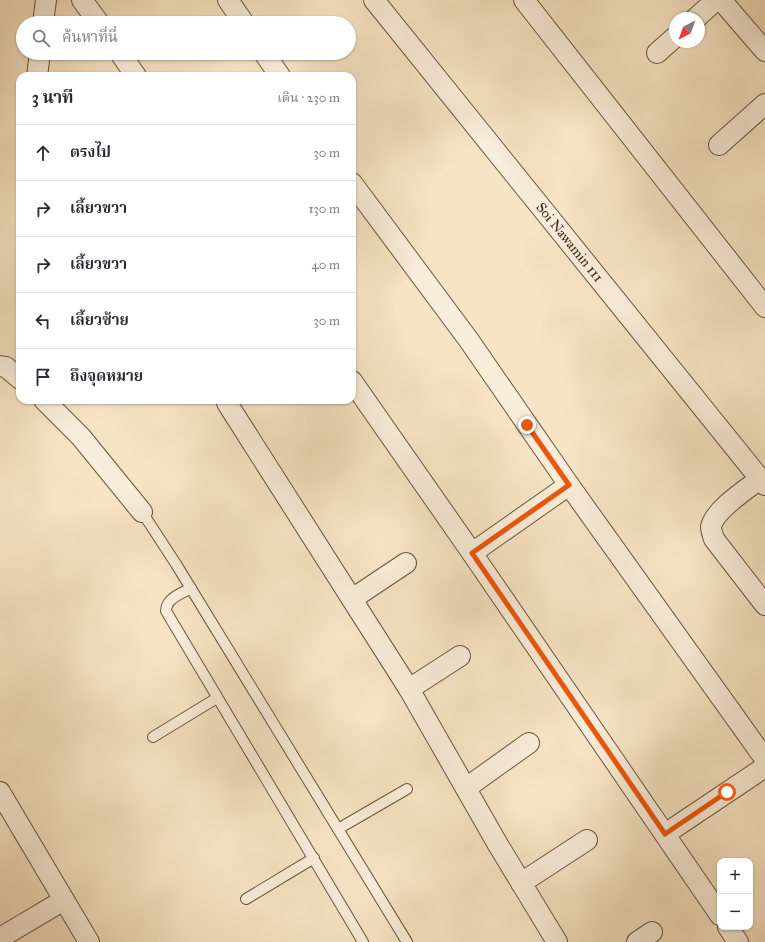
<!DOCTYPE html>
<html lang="th">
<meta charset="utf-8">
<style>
body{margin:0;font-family:"IM FELL Great Primer","Noto Serif Thai",serif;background:#f2f2f3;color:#2b2b33}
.controls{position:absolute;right:12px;bottom:12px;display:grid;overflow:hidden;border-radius:8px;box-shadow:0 1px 3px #0004}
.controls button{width:36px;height:36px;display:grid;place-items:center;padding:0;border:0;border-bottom:1px solid #e1e1e2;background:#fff;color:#2b2b33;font:20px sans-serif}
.compass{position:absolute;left:669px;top:12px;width:36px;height:36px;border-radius:50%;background:#fff;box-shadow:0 1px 3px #0004;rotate:221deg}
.stop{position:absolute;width:12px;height:12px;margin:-9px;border:3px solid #ea580c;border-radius:50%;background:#fff}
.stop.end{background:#ea580c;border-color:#fff;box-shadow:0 1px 4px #0008}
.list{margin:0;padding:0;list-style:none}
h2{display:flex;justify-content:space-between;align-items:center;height:52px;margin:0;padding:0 16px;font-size:17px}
h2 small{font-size:13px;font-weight:400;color:#7c7c81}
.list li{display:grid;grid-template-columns:26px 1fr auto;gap:12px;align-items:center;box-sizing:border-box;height:56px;padding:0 16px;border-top:1px solid #e1e1e2}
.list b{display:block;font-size:15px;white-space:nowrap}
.list em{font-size:13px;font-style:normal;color:#7c7c81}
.icon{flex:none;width:22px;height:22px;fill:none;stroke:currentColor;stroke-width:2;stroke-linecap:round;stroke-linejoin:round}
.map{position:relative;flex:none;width:765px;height:942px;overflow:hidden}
.search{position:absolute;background:#fff;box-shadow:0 1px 3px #0004;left:16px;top:16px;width:340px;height:44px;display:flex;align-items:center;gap:10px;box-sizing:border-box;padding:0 14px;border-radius:22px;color:#7c7c81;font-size:15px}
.panel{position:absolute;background:#fff;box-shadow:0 1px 3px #0004;left:16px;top:72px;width:340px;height:332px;border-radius:12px}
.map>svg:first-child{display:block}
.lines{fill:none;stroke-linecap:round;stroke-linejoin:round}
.service-casing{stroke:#68563d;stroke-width:12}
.minor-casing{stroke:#68563d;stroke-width:22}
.service{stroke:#faedd9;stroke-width:10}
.minor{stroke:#faedd9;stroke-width:20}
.route{stroke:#ea580c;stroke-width:5}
.labels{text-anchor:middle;stroke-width:3.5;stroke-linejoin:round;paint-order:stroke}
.street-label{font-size:14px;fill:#382710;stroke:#faedd9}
</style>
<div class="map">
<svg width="765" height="942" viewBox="0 0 765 942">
<rect width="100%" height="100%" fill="#f7e4c4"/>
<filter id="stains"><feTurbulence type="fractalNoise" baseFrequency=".005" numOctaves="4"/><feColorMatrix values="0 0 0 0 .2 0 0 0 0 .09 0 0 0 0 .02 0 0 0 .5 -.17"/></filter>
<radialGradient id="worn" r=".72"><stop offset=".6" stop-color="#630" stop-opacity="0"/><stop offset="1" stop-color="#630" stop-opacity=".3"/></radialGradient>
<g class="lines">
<defs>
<g id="service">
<polyline points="142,512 176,564 407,942"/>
<path d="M191,588C181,594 166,598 166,611L363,942"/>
<polyline points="153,737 217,698"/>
<polyline points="338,829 407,789"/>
<polyline points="246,899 314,858"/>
</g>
<g id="minor">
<polyline points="82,0 99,23"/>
<polyline points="228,0 244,23"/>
<polyline points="374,0 765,485"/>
<polyline points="524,0 765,307"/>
<polyline points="721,0 765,51"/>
<polyline points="696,18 716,0"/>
<polyline points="43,23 46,0"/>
<polyline points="120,53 136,76"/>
<polyline points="264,53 280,76"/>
<polyline points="657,53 675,37"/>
<polyline points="37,76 40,53"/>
<polyline points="719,145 765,104"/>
<polyline points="352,183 468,339 569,485 765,759"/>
<polyline points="0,366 6,367 20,379"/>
<polyline points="352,381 472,553 720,915"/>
<polyline points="44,400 81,437 142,512"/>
<polyline points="227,403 409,689 497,843 557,942"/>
<path d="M760,479C747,489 714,510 711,527C711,531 713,535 714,539L765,605"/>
<polyline points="472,553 569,485"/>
<polyline points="352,599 406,563"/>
<polyline points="409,689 460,656"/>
<polyline points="466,788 529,743"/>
<polyline points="0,792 89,942"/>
<polyline points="665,834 765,767"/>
<polyline points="521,883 587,840"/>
<polyline points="728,927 738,942"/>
<polyline points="0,938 64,900"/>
<polyline points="637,942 652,932"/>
</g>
</defs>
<use href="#service" class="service-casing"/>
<use href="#minor" class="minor-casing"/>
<use href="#service" class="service"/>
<use href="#minor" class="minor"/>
</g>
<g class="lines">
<polyline class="route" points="527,425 569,485 472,553 665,834 727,792"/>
</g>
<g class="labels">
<g class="street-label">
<text transform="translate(570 242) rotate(51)" y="5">Soi Nawamin 111</text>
</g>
</g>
<rect width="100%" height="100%" filter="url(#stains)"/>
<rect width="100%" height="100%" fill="url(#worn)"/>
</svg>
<div class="controls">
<button>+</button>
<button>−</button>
</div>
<svg class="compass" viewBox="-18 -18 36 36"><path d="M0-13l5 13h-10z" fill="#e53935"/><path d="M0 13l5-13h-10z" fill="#7c7c81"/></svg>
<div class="stop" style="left:727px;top:792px"></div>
<div class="stop end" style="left:527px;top:425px"></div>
<div class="search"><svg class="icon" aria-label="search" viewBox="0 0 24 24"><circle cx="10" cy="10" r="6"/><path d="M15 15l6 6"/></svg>ค้นหาที่นี่</div>
<section class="panel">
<h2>3 นาที<small>เดิน · 230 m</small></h2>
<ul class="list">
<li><svg class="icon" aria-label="ahead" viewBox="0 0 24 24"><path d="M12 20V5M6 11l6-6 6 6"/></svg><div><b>ตรงไป</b></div><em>30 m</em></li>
<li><svg class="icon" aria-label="right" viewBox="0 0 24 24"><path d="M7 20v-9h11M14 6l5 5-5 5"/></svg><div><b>เลี้ยวขวา</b></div><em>130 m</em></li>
<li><svg class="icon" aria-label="right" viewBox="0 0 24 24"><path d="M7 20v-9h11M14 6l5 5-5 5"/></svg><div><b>เลี้ยวขวา</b></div><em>40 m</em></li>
<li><svg class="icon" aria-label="left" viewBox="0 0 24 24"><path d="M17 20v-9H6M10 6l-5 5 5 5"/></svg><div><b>เลี้ยวซ้าย</b></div><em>30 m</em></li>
<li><svg class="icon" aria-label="arrive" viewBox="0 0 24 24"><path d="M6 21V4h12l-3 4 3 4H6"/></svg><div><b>ถึงจุดหมาย</b></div></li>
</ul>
</section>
</div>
